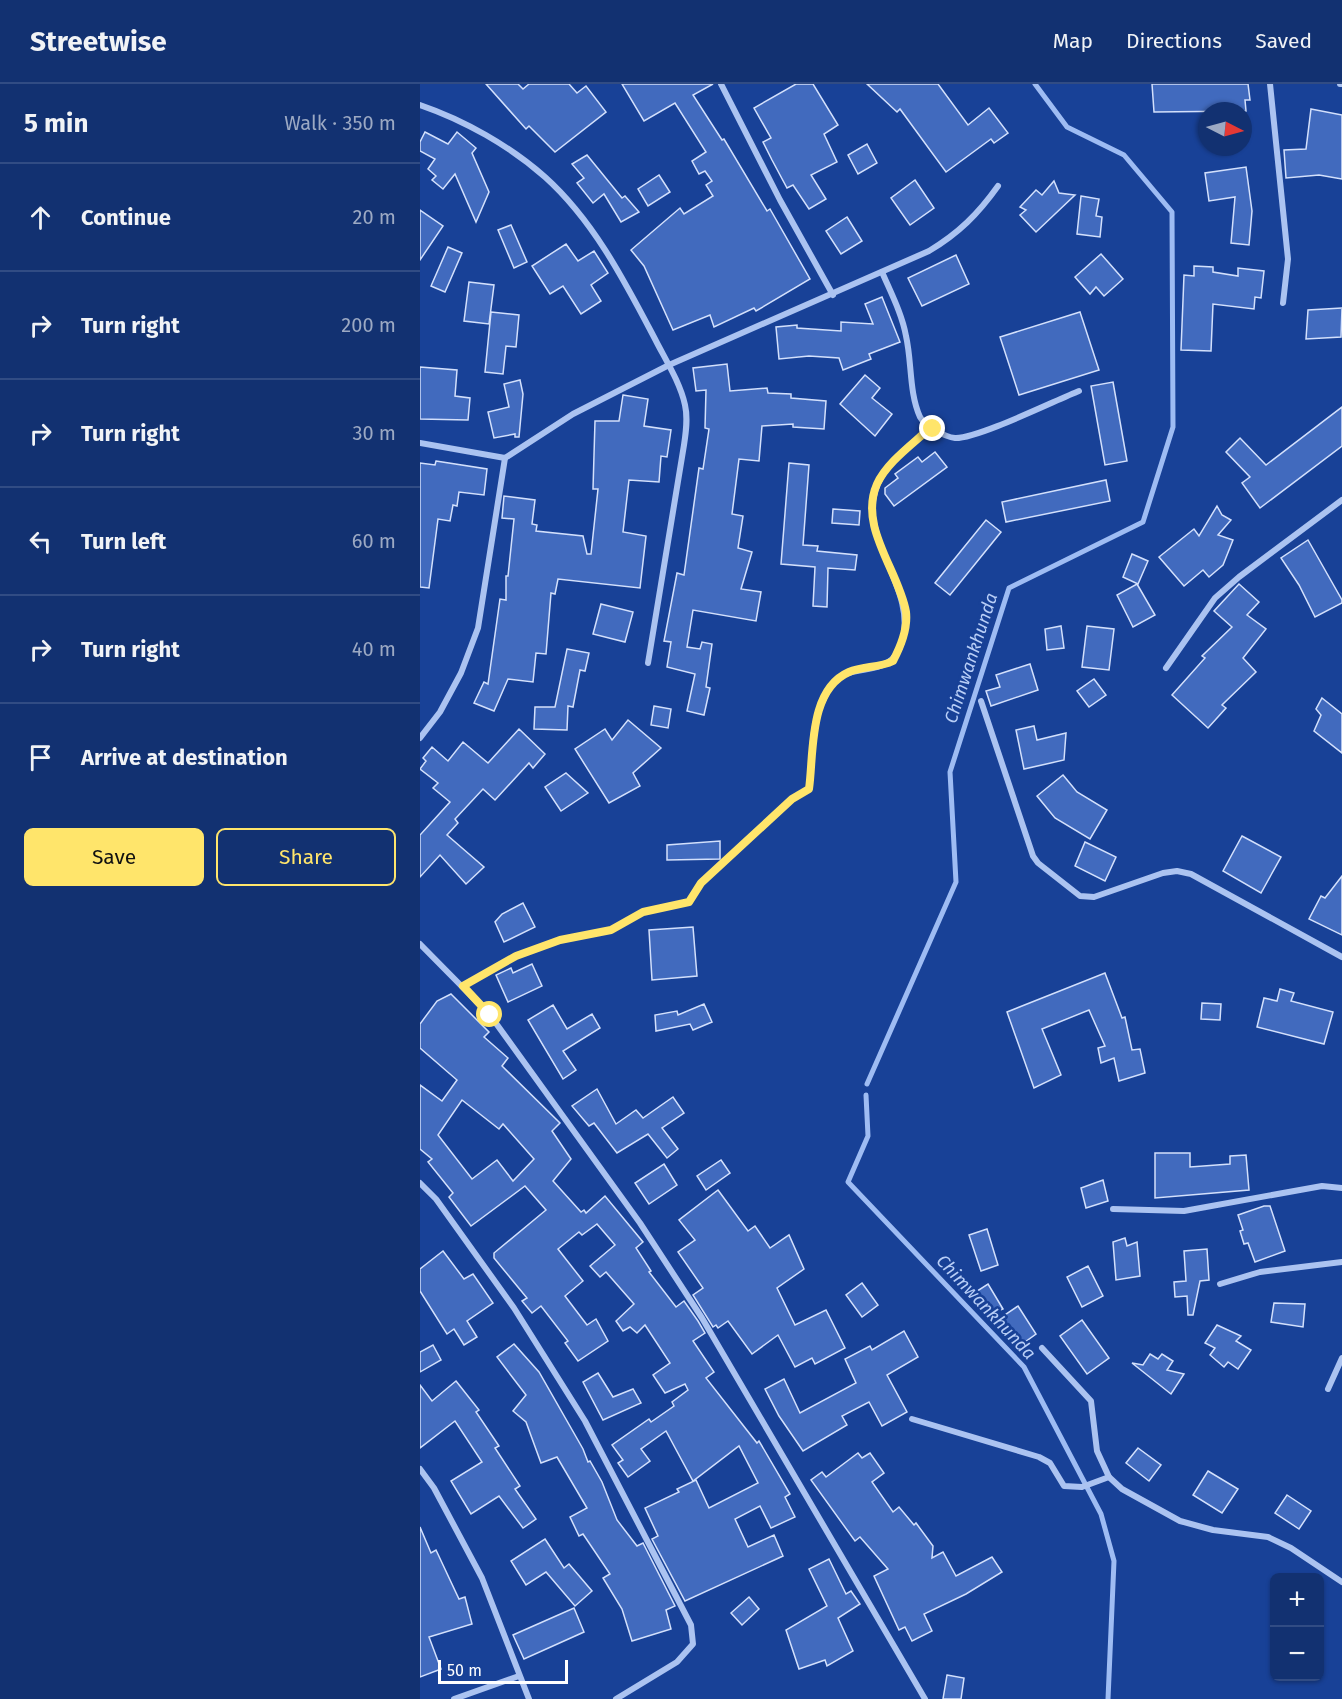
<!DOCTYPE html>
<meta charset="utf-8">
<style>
body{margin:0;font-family:"Fira Sans",sans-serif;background:#1f3d79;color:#f1f3f6}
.controls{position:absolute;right:18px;bottom:18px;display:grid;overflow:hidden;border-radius:9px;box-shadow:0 2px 4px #0004}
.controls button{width:54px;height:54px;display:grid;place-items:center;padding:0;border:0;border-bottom:2px solid #314c84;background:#123171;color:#f1f3f6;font:30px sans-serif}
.compass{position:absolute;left:778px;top:18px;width:54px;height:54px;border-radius:50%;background:#123171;box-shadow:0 2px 4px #0004;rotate:96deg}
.scale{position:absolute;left:18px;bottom:15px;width:130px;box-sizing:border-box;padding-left:6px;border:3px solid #fff;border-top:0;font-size:16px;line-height:21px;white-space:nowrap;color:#fff;-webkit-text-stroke:4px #184197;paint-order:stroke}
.stop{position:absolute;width:18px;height:18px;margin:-14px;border:4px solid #ffe56b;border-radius:50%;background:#fff}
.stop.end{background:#ffe56b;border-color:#fff;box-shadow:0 2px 6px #0008}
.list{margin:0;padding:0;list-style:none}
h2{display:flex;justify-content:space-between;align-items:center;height:78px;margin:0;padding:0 24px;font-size:26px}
h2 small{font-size:20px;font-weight:400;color:#9ca9c3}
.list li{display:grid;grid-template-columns:39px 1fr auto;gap:18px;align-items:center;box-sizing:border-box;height:108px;padding:0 24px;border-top:2px solid #314c84}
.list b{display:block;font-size:22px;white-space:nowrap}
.list em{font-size:20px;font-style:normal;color:#9ca9c3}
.actions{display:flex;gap:12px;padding:18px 24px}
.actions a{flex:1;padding:14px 0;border:2px solid #ffe56b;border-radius:9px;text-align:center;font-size:21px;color:#ffe56b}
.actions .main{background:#ffe56b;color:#111}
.icon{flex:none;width:33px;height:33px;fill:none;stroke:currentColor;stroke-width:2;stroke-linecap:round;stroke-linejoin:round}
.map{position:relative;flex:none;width:922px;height:1615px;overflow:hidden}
header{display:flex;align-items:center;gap:36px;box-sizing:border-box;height:84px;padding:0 30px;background:#123171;border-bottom:2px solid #314c84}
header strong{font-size:28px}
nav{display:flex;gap:33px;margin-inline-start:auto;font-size:21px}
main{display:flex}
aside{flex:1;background:#123171}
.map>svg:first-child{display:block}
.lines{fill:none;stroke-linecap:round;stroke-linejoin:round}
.stream{stroke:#9ebcf3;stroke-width:5}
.building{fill:#416abe;stroke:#d3e0fc;stroke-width:1.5;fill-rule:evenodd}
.minor{stroke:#abc3f1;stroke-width:6}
.route{stroke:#ffe56b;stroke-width:8}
.labels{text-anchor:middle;stroke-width:5;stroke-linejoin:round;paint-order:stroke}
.water-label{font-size:18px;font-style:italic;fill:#b8cef7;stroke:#184197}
</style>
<header>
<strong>Streetwise</strong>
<nav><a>Map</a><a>Directions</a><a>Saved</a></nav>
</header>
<main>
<aside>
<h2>5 min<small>Walk · 350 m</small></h2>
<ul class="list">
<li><svg class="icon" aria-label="ahead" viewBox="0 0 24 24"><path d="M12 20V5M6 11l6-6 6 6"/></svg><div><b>Continue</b></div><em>20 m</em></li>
<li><svg class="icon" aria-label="right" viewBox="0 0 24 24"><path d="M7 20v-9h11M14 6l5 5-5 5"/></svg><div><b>Turn right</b></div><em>200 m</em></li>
<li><svg class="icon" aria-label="right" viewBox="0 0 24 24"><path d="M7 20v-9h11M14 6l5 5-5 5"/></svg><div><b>Turn right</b></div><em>30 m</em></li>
<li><svg class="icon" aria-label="left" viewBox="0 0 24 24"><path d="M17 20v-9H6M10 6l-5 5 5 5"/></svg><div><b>Turn left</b></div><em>60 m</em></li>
<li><svg class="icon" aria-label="right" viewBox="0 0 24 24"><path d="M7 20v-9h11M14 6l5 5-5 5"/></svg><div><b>Turn right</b></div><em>40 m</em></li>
<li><svg class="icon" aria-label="arrive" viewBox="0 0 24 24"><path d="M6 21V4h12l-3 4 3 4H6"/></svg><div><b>Arrive at destination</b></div></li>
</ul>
<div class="actions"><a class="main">Save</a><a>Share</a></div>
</aside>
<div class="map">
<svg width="922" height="1615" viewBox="0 0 922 1615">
<rect width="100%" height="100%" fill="#184197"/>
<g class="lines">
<g class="stream">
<polyline points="447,1000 536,798 530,688 589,504 723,438 753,343 752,128 704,71 647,43 615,0"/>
<polyline points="446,1011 448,1052 428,1098 604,1283 681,1430 694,1477 688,1615"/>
</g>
</g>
<g class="building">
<polygon points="66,0 98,0 103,5 109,0 149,0 157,9 166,2 186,28 135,68 109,42 106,45"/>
<polygon points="202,0 293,0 273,11 302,56 304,55 347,127 350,125 390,195 336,227 334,224 294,243 290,231 253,246 224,182 211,166 260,124 264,130 293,112 286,101 292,97 285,87 279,90 272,77 286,68 255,19 224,37"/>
<polygon points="376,0 393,0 418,41 404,50 417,78 391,91 406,115 389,125 373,101 367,104 352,76 343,58 351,54 334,24"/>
<polygon points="447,0 518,0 548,41 569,24 588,49 574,59 571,55 526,88 480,25 477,28"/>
<polygon points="732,0 828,0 830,16 825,16 826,27 734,28"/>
<polygon points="891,25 922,31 922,95 899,91 866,94 864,66 886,65"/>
<polygon points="5,48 28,60 37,48 56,64 52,69 69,108 56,138 35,90 23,105 12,96 16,92 8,85 15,75 0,67 0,58"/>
<polygon points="447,60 457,79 438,90 428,71"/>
<polygon points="167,71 202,114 205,112 219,128 201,138 184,110 173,119 157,99 164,94 152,80"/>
<polygon points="826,83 832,127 829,161 811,159 815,113 789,117 785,89"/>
<polygon points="239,91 250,108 228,122 218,105"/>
<polygon points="495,96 514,124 490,141 471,114"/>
<polygon points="634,97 639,109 655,111 616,148 600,131 606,126 600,123 616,106 622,111"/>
<polygon points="661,112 679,115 676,132 682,133 680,153 657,150"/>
<polygon points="0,126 23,142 0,176"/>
<polygon points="427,133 442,157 421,170 406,147"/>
<polygon points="91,141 107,178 94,184 78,146"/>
<polygon points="146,160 158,177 174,167 188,189 171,201 181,217 161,230 143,202 130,210 112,182"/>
<polygon points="28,163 42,169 25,208 11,202"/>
<polygon points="681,170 703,195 684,212 676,203 670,210 655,193"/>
<polygon points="536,171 549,200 502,222 488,194"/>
<polygon points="774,182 793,183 793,188 818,192 818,184 844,187 841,214 835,213 834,225 793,220 791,267 761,266 764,191 774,192"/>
<polygon points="49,198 74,201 69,240 44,237"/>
<polygon points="462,213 480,258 449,270 451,275 423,286 419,274 389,272 359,275 356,243 377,241 377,244 421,247 421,238 453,240 445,220"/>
<polygon points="922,224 921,253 886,255 888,226"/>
<polygon points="71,228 99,231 96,263 86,262 83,290 65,288"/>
<polygon points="660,228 679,286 599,311 580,253"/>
<polygon points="307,280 310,307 347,304 348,309 371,310 371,314 406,317 404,345 373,343 373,340 342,342 339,377 319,375 312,430 323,432 318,464 332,468 321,505 341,508 336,537 273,526 267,563 280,565 282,558 292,560 286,603 290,604 284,631 267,627 275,590 247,583 251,558 244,557 257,489 264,491 279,384 283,385 289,345 285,344 286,306 276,307 273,284"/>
<polygon points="0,283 37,286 35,312 50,314 48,336 0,335"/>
<polygon points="445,291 460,304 452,314 472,330 455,352 420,320"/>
<polygon points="100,296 103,310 99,353 95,353 95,350 74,354 68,328 89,323 84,300"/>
<polygon points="693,298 707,377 685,381 671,302"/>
<polygon points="203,311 228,315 224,342 251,346 247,373 241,372 239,398 209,396 203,448 226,452 220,504 138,495 135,510 131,509 126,570 116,569 113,598 88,595 74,627 54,619 64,598 68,600 80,515 86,516 86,492 88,492 94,435 82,434 84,412 115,416 112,440 117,441 116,447 163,452 167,470 171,470 178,405 173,405 175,337 199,337"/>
<polygon points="922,323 922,362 840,424 822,399 830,393 806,368 820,354 846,381"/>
<polygon points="515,368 527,383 474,422 465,410 465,404 478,394 475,390 498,373 502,378"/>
<polygon points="16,377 67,385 64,411 39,408 37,422 33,421 30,437 18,435 9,504 0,503 0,379 15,381"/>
<polygon points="369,379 389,381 383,461 398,462 397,467 437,471 435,486 408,484 407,523 393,522 395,483 361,480"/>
<polygon points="686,396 690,417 586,438 582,418"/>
<polygon points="797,422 802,431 811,436 798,451 813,456 803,481 789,493 783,486 764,502 739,473 774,445 779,452"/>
<polygon points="413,425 440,427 439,441 412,439"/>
<polygon points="566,436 581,448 530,511 515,499"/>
<polygon points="888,456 922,516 922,519 895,533 879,501 861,474"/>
<polygon points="712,470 728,477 718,500 703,493"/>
<polygon points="717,500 735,531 713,543 697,511"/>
<polygon points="819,500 839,518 827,531 846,545 823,574 836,588 802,621 806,624 788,644 752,611 785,574 782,572 812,543 794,527"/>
<polygon points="181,520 213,528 205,558 173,550"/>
<polygon points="641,542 644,564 627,566 625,545"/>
<polygon points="667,542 694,545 689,586 662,583"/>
<polygon points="147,565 169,569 165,587 160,586 153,623 148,622 147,646 114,645 115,623 135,623"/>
<polygon points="610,580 618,606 571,622 566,607 580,603 576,591"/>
<polygon points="674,595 686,611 669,623 657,607"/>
<polygon points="902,614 922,630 922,669 894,647 901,631 896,625"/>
<polygon points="234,622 251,625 248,644 231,641"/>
<polygon points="208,636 241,664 213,689 220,702 189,719 155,665 185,645 192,656"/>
<polygon points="614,642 617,656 646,649 644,676 604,685 596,646"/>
<polygon points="99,645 125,670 113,684 109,679 75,716 63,705 35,735 38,739 27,751 64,783 46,800 20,771 0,793 0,751 30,718 13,704 18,699 0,685 6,677 3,674 12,663 28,677 43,658 68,679"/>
<polygon points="146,689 168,709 141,727 125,703"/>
<polygon points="643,691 657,708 687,726 670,755 635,734 617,712"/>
<polygon points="822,752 861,773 841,809 803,787"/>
<polygon points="300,757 300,775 247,776 247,761"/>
<polygon points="665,758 696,773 685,797 655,782"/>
<polygon points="922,792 922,851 889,835 901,812 905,814"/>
<polygon points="103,819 115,843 84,858 75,838 82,830"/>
<polygon points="273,843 277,892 232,896 229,846"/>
<polygon points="112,880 122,902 88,918 76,891 91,884 93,889"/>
<polygon points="685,889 702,934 705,933 712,966 720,965 725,989 699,997 694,974 681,979 678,964 685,962 669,926 622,945 641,991 614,1004 587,928"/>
<polygon points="860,905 874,909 871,917 913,928 904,960 837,943 844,914 857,917"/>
<path d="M31,910L69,948L64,953L88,974L82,982L140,1039L132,1047L151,1075L133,1097L161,1128L164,1126L166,1129L185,1112L223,1158L216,1164L231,1187L229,1188L256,1223L264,1217L278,1237L285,1249L273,1257L294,1288L286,1294L337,1359L339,1357L370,1410L365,1413L375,1433L351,1444L340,1422L315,1435L328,1463L354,1451L363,1472L265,1517L232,1455L238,1452L225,1424L259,1408L257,1405L276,1396L289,1424L338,1399L319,1362L273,1397L246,1347L221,1365L230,1377L208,1393L198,1379L203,1376L192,1361L229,1335L231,1338L254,1322L252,1318L268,1306L265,1300L245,1309L233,1291L250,1279L225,1241L217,1249L210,1243L203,1247L196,1237L214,1220L186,1188L180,1193L170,1182L195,1161L177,1140L162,1151L159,1148L138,1165L163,1197L145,1212L167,1241L176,1235L188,1257L158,1277L145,1259L148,1257L121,1222L112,1229L102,1217L107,1214L74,1174V1169L126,1126L105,1102L51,1142L29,1113L33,1109L8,1078L12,1075L0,1065V1001L22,1017L37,996L0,964V940L17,917ZM42,1016L79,1045L83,1040L114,1075L93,1097L77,1076L52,1095L18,1051Z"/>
<polygon points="782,919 801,920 800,936 781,935"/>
<polygon points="284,920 292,938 273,946 270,940 236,947 235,931 257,927 258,931"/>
<polygon points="133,921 147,945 172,930 180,944 143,967 156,986 143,995 108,936"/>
<polygon points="177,1005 196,1040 216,1026 223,1034 253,1013 264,1029 242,1044 258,1065 247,1074 228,1050 197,1069 174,1039 169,1042 152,1022"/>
<polygon points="735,1069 770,1069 770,1083 810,1080 810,1072 826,1071 829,1106 735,1114"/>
<polygon points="301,1076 310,1089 286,1106 277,1092"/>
<polygon points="244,1080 257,1101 229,1120 215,1099"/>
<polygon points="683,1096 688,1117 666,1124 661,1104"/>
<polygon points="298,1106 328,1147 335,1142 350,1164 369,1151 384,1185 357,1204 375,1241 406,1226 425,1264 395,1280 392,1274 375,1283 358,1251 332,1270 308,1237 298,1244 296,1241 293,1243 273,1211 283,1204 258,1168 275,1156 259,1136"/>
<polygon points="844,1122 850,1122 865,1167 835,1178 828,1159 824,1160 820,1147 823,1146 818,1131"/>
<polygon points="567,1145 578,1181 561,1187 549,1151"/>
<polygon points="705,1154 707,1162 717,1158 720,1192 696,1196 693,1158"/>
<polygon points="787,1165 789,1196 780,1197 773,1231 768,1231 767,1212 755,1213 754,1198 766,1197 764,1167"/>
<polygon points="23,1167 44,1195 53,1190 73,1219 47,1237 57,1253 44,1261 34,1245 27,1250 0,1207 0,1185"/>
<polygon points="668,1182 683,1212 662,1223 647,1193"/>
<polygon points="442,1199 458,1221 442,1233 426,1211"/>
<polygon points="568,1200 583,1225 566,1232 551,1211"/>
<polygon points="854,1219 885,1220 883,1243 851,1238"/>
<polygon points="598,1222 616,1250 598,1263 579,1235"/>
<polygon points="662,1236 689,1274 667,1290 640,1252"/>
<polygon points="797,1241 821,1252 816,1257 831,1266 818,1285 808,1278 804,1283 790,1271 795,1264 785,1259"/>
<polygon points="484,1247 498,1273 467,1291 487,1328 462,1342 449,1318 422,1332 427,1341 383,1367 359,1332 345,1305 364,1295 380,1329 436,1299 425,1275 450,1262 452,1266"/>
<polygon points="94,1260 119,1288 163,1365 168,1378 170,1377 182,1398 197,1436 217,1462 223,1459 255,1522 246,1526 251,1545 212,1557 202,1525 183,1494 190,1490 163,1450 159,1452 150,1433 167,1424 137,1373 121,1379 106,1338 93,1327 106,1311 77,1273"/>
<polygon points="13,1261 21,1276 0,1288 0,1268"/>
<polygon points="730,1270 738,1275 742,1270 753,1277 747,1286 764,1290 751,1310 712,1279 723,1281"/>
<polygon points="178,1289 193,1313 213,1305 221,1319 183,1336 163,1298"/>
<polygon points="36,1297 59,1326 56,1328 79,1362 75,1364 100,1402 95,1405 116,1435 103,1444 79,1412 51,1430 31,1397 62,1378 35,1337 0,1364 0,1301 12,1317"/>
<polygon points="718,1364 741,1381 729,1397 706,1379"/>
<polygon points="438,1369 442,1374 450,1369 464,1389 452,1398 473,1428 479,1423 494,1441 496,1439 513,1462 512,1474 523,1468 536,1492 572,1473 582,1488 546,1510 504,1530 512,1547 492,1557 485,1543 479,1546 454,1492 468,1485 440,1453 435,1457 391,1396 402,1388 406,1393"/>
<polygon points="788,1387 818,1405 802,1429 773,1411"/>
<polygon points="867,1411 891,1427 879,1445 855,1429"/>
<polygon points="0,1443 11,1469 16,1466 39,1515 45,1513 52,1540 9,1553 21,1585 0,1593"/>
<polygon points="125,1455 144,1484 149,1480 172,1507 155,1522 126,1488 106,1501 91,1477"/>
<polygon points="409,1475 426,1510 431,1507 440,1520 418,1534 433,1567 407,1582 405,1576 379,1585 366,1546 407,1522 389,1485"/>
<polygon points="329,1513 339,1525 322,1541 311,1529"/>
<polygon points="154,1524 164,1548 104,1575 93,1551"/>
<polygon points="527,1591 544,1594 541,1615 523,1615"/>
</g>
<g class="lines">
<g class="minor">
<polyline points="301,0 360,116 413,211"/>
<polyline points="850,0 868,175 863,219"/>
<polyline points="920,0 922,0"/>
<path d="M0,21C44,36 90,62 125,93C174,137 205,198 235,255C245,275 260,298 265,321C268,334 266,348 264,361L228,579"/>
<path d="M462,188C471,209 482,230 486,252C492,278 489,309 500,333C505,342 525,353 535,354C557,355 634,317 659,307"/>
<path d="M0,359L85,374L153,330L249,281L509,167C539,149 558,130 578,102"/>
<polyline points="746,584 795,514 819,493 922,416"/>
<polyline points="561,617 613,772 618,779 660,812 674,813 743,789 757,787 771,790 922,873"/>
<polyline points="0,654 20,628 41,589 58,544 85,374"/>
<polyline points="0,860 70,931 220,1139 282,1234 505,1615"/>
<path d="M43,902L96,872L140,856L191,846L223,828L269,818L281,799L372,715L389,705C394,666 388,640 410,603C428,574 470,599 482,558C499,501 428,447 462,392C473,373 495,358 511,343"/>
<polyline points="0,1099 16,1115 94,1224 165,1337 271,1541 273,1560 257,1578 196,1615"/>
<polyline points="693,1125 764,1127 902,1102 922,1104"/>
<polyline points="800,1200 840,1188 922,1178"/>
<polyline points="622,1264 671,1317 677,1367 689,1393 702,1405 760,1437 793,1446 848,1453 871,1464 922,1498"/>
<polyline points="908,1305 922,1274"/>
<polyline points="492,1335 619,1373 630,1379 644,1402 662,1403 689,1393"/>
<polyline points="0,1385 14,1404 62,1494 109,1615"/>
<polyline points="34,1615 99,1592"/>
</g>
</g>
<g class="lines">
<path class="route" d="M70,931L43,902L96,872L140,856L191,846L223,828L269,818L281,799L372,715L389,705C394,670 388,606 429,588C443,582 459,584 473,577C481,562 488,545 486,528C479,487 438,443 457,400C467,378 493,360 511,343L513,345"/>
</g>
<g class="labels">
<g class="water-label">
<text transform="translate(551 574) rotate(-72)" y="6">Chimwankhunda</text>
<text transform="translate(566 1223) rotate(47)" y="6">Chimwankhunda</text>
</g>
</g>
</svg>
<div class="controls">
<button>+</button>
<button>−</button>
</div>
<svg class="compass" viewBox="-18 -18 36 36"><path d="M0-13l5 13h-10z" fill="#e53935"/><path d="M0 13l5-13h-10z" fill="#9ca9c3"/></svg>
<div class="scale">50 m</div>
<div class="stop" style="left:70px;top:931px"></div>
<div class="stop end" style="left:513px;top:345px"></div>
</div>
</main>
